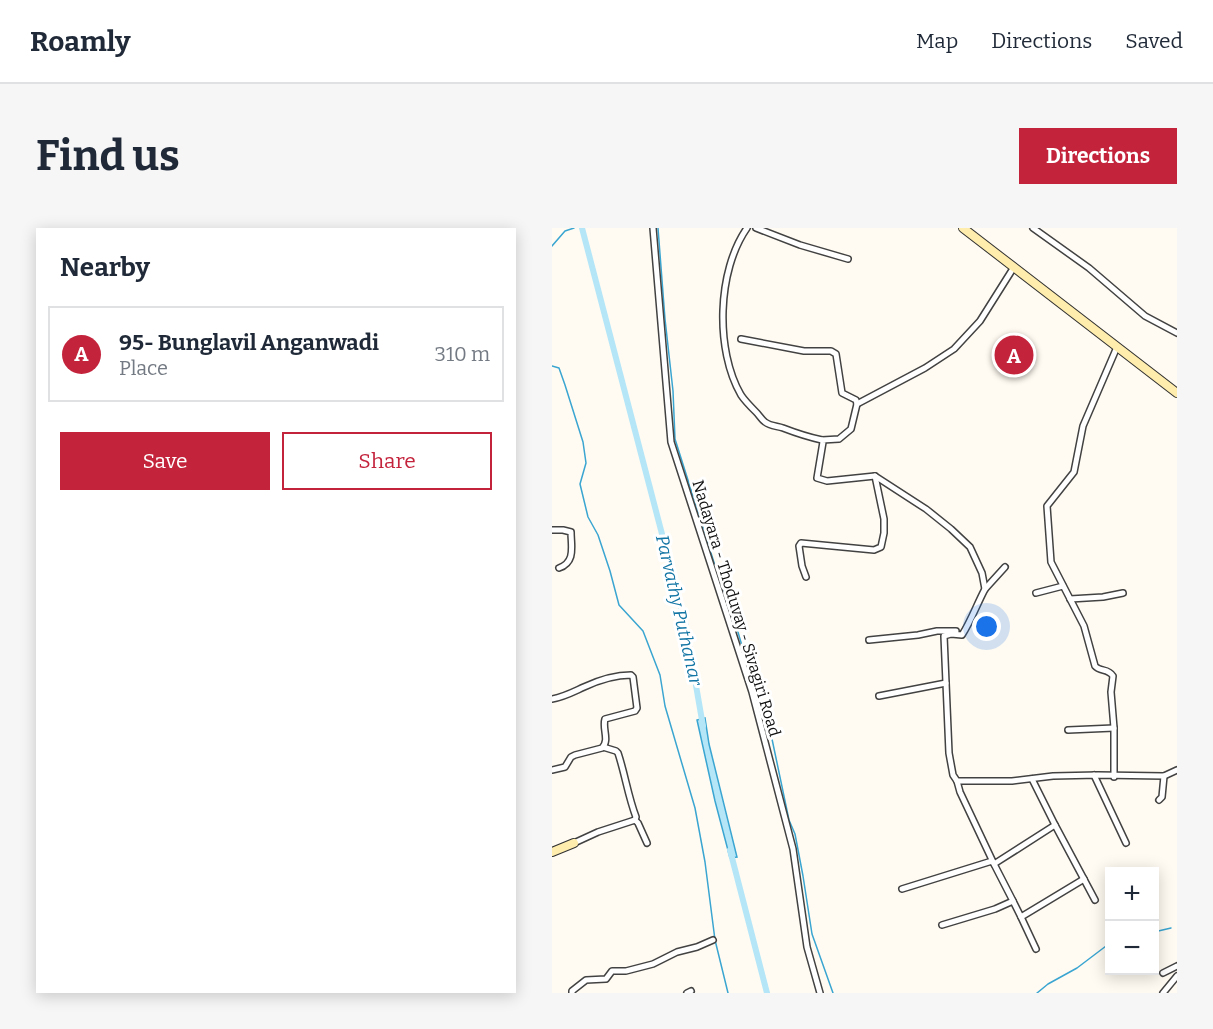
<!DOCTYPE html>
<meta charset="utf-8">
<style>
body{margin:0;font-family:Bitter,serif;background:#f6f6f7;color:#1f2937}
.controls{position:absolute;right:18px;bottom:18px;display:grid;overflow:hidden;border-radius:0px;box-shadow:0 3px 15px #0003}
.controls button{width:54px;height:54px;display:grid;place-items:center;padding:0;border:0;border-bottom:2px solid #e0e1e3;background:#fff;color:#1f2937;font:30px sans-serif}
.you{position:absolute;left:435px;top:399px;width:21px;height:21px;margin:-15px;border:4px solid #fff;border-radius:50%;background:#1a73e8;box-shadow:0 0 0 9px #1a73e833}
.badge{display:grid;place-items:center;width:39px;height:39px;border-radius:50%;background:#c4233c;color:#fff;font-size:20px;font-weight:700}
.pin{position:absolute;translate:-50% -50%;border:3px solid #fff;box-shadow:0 2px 6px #0006}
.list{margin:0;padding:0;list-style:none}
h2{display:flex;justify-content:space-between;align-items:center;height:78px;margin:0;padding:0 24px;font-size:26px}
h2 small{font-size:20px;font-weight:400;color:#747a83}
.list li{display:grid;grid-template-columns:39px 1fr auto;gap:18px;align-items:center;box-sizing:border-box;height:96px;margin:0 12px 12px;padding:0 12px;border:2px solid #e0e1e3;border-radius:0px}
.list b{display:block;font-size:22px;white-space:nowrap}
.list p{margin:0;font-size:20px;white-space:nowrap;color:#747a83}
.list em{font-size:20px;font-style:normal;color:#747a83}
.actions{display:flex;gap:12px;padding:18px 24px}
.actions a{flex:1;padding:14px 0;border:2px solid #c4233c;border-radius:0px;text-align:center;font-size:21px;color:#c4233c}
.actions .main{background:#c4233c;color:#fff}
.map{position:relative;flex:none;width:625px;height:765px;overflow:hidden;border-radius:0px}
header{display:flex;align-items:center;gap:36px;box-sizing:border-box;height:84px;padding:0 30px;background:#fff;border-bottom:2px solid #e0e1e3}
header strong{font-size:28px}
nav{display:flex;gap:33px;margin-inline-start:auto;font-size:21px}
.intro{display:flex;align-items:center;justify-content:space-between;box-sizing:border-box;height:144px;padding:0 36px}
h1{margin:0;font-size:42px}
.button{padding:15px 27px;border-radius:0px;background:#c4233c;color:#fff;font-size:21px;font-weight:700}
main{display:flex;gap:36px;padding:0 36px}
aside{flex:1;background:#fff;border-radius:0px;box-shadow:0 3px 15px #0003}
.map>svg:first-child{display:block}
.water{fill:#b5e6f8;stroke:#3aa5d1;stroke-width:1.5}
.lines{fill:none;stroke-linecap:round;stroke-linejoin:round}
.stream{stroke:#3aa5d1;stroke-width:1.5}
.canal{stroke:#b5e6f8;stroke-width:6}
.street-casing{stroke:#424242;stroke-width:8}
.secondary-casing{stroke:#313131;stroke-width:10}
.street{stroke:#fff;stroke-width:5}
.secondary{stroke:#ffedad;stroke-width:8}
.labels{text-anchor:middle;stroke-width:6;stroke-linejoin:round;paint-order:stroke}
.street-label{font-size:16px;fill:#0f0f0f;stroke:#fff}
.water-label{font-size:18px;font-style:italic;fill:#1476a5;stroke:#fff}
</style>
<header>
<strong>Roamly</strong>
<nav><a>Map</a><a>Directions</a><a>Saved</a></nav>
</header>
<div class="intro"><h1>Find us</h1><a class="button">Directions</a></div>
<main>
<aside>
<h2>Nearby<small></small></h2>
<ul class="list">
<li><span class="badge">A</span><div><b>95- Bunglavil Anganwadi</b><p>Place</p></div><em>310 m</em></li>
</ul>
<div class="actions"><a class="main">Save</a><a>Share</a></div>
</aside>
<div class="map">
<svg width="625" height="765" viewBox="0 0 625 765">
<rect width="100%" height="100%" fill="#fffbf2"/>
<polygon class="water" points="153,490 157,516 185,629 178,630 163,573 145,492"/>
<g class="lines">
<g class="stream">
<polyline points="106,0 113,91 121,163 123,211 171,363 183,394 208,479 220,511 237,592 243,606 251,648 260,706 281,765"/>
<polyline points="0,18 13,3 22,0"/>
<polyline points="0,138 7,140 13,157 31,214 34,235 28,256 36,289 46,307 58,343 67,377 91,403 108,447 113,478 143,580 153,634 163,712 176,765"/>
<polyline points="602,704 619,700"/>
<polyline points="485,765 496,756 525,740 558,715"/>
</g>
<g class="canal">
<polyline points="30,0 133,394 151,498"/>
<polyline points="178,622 215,765"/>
</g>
<defs>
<g id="street">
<polyline points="101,0 119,214 200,464 241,621 255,719 268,765"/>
<path d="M195,0C165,43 163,122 189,167C193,173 199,179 204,184C207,187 210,192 213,194C218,198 225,198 231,200C244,205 256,209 270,212"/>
<polyline points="204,0 248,17 296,31"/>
<polyline points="481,0 537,40 593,88 625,105"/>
<path d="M462,39L428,93L402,121L373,140L305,176L299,201L287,211L270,212L271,214L265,250L275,253L323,248L374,281L399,301L418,319L430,345L433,361C425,376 419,393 410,407L399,406L392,408L397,525L401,547L405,553H460L501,548L546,547L612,548L625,542"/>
<polyline points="189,111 252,123 279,123 284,126 290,165 304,172 305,176"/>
<path d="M0,302H11L19,304C19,318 24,334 7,340"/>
<polyline points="254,349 250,338 247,318 249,315 322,322 329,319 332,305 332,291 323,248"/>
<polyline points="433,361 453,339"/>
<polyline points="484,365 511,358"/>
<polyline points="518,371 551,369 571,365"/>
<polyline points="317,412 366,407 385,403 404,403"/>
<polyline points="327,468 394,455"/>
<path d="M0,471C12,469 21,464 32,459C47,452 62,447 79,447L81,449L85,480L83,483L53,491C50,501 58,512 50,520L23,527L19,529L13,539L0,542"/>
<polyline points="516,502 562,500"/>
<path d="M51,519L64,523L66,525C73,546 76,568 84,589L83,592"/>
<polyline points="542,547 574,615"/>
<path d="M562,549V500L559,464L561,448C556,440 548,444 543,438L532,398L499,334L495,278L522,244L531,198L565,119"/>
<polyline points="405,553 408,564 442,636 503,597 480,551"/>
<polyline points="607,572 610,569 612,548"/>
<polyline points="503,597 543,672"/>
<polyline points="22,615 46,604 83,592 86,595 95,615"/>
<polyline points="350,661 440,633"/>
<polyline points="461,673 469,689 532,651"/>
<polyline points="469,689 484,721"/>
<polyline points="390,697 443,681 461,673 442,636"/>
<polyline points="611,745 625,738"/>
<polyline points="20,765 20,763 34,752 54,751 60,743 74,743 101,736 125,724 145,719 161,712"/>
<polyline points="135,765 139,763"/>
<polyline points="611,765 625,748"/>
</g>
<g id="secondary">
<polyline points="411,0 625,165"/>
<polyline points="0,624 22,615"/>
</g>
</defs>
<use href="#street" class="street-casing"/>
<use href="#secondary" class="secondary-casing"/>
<use href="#street" class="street"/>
<use href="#secondary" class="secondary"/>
</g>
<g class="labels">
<g class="street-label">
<text transform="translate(185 380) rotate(73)" y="6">Nadayara - Thoduvay - Sivagiri Road</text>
</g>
<g class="water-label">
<text transform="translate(127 382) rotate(77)" y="6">Parvathy Puthanar</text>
</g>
</g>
</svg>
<div class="controls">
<button>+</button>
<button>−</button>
</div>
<div class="you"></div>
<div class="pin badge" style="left:462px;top:127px">A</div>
</div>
</main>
